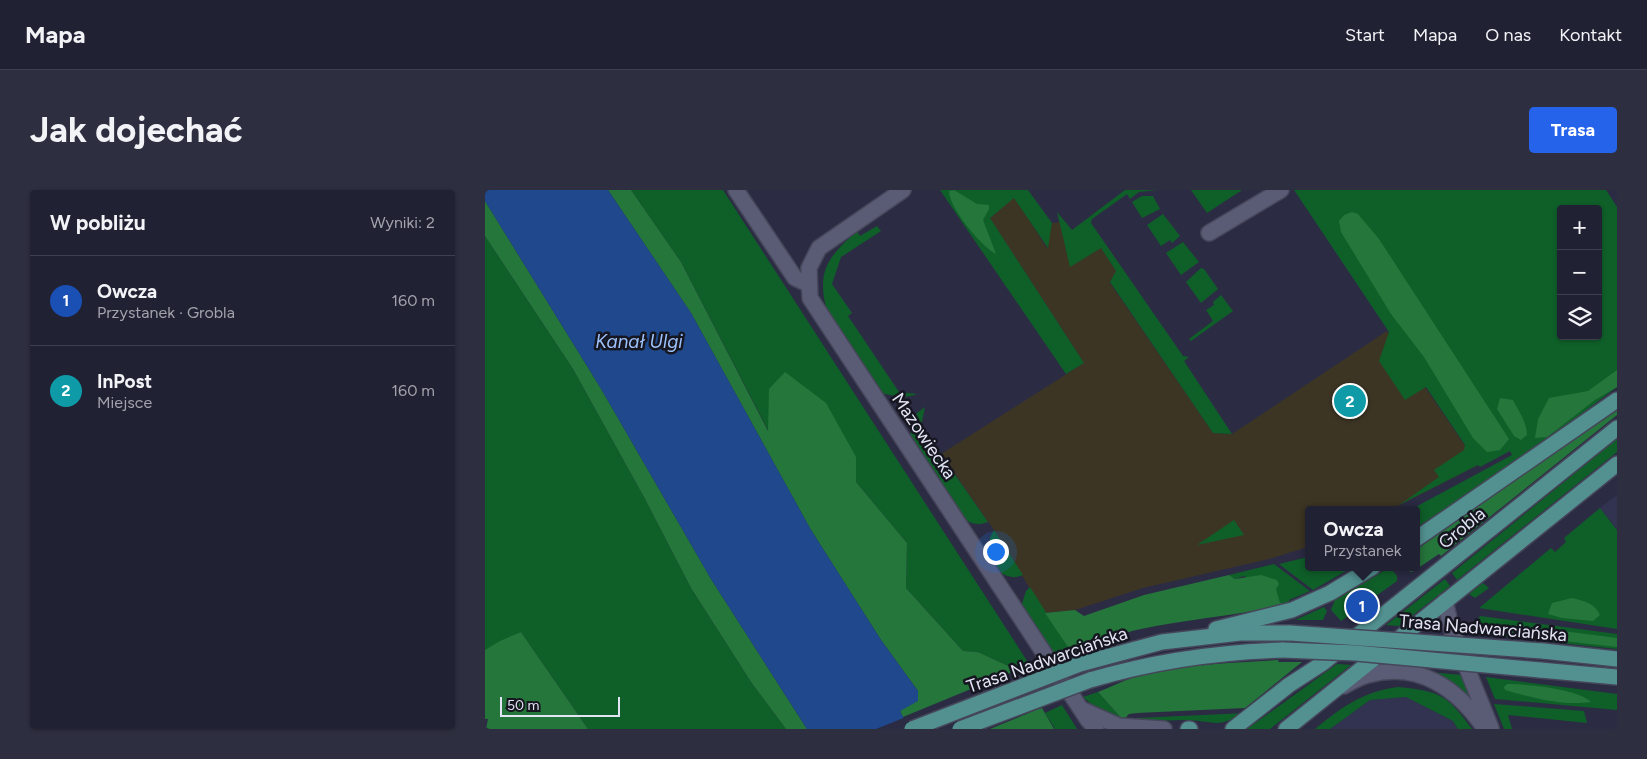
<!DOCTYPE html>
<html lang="pl">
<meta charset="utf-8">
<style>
body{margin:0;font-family:Figtree,sans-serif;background:#2d2e3f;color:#f1f3f6}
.controls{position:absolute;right:15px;top:15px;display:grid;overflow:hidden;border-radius:5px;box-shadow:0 1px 4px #0004}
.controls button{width:45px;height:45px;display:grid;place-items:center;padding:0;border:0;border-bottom:1px solid #3d3e4e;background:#202133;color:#f1f3f6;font:25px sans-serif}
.scale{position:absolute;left:15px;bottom:12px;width:120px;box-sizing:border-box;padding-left:5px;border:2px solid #e3e4f4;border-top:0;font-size:14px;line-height:18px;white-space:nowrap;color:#e3e4f4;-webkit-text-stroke:4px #151620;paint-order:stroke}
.you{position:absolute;left:510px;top:361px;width:18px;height:18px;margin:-12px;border:4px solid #fff;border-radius:50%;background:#1a73e8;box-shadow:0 0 0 8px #1a73e833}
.badge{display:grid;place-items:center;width:32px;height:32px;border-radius:50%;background:#2563eb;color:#fff;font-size:16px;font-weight:700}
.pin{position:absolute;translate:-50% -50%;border:2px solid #fff;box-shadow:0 1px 5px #0006}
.popup{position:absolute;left:820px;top:316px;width:115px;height:65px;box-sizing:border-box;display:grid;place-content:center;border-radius:5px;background:#202133;filter:drop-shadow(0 1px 4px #0005);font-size:16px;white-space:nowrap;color:#a2a3ac}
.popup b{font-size:19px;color:#f1f3f6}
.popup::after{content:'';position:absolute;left:50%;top:100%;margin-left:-10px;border:10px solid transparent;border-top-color:#202133}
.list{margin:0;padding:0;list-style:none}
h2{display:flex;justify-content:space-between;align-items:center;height:65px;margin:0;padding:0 20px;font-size:21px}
h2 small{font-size:16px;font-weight:400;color:#a2a3ac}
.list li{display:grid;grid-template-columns:32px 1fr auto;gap:15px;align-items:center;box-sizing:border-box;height:90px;padding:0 20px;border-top:1px solid #3d3e4e}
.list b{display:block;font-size:19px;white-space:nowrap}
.list p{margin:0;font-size:16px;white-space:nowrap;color:#a2a3ac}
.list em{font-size:16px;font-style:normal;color:#a2a3ac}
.icon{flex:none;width:28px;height:28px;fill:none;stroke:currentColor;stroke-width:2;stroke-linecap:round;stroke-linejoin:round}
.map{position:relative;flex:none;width:1132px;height:539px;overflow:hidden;border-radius:5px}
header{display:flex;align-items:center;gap:30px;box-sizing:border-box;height:70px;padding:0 25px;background:#202133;border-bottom:1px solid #3d3e4e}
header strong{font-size:24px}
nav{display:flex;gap:28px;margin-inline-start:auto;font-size:18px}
.intro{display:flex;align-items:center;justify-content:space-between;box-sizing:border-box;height:120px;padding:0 30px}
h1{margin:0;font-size:35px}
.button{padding:12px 22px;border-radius:5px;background:#2563eb;color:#fff;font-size:18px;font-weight:700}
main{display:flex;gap:30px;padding:0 30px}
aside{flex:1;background:#202133;border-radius:5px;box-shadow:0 1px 4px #0004}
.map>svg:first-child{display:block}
.built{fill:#323351}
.industrial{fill:#3d3524}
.green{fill:#0f5f29;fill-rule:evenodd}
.forest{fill:#25763b}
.water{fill:#1f498c}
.pier{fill:#2b2c44}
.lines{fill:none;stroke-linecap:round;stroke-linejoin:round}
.minor-casing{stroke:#46465a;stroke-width:18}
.major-casing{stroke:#46465a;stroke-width:18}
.minor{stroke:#5a5c76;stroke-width:15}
.major{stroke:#539191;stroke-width:15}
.major-bridge-casing{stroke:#46465a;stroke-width:18;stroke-linecap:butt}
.major-bridge{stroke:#539191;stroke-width:15}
.labels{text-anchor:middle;stroke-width:5;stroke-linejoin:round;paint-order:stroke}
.street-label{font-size:18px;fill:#e3e4f4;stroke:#151620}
.water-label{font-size:19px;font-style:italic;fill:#9ec2fb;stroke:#151620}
</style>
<header>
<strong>Mapa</strong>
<nav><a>Start</a><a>Mapa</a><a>O nas</a><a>Kontakt</a></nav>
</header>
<div class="intro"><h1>Jak dojechać</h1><a class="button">Trasa</a></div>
<main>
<aside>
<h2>W pobliżu<small>Wyniki: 2</small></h2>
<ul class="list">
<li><span class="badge" style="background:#1a4fb4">1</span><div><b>Owcza</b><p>Przystanek · Grobla</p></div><em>160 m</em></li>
<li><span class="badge" style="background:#0f9aa8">2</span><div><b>InPost</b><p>Miejsce</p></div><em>160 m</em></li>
</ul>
</aside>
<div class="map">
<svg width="1132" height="539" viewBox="0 0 1132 539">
<rect width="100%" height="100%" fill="#2b2c44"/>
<g class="built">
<polygon points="1132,305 1132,339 1115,318"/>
<polygon points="921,507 968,531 973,539 845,539 885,510"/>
</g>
<polygon class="industrial" points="529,7 562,58 567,33 576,32 577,36 616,57 631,81 625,93 728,243 747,244 902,141 993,275 905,320 823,320 823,357 784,369 658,398 590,420 560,423 509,340 456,264 599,173 505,28"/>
<g class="green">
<polygon points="146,0 238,0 546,477 532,480 493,462 478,461 421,398 422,353 371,292 371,267 284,199 284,242 196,72"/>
<polygon points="455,0 543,0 567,33 563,58 529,8 505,28 599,173 581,184"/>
<polygon points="640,0 672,0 654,2 645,9 642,4 607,29 606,33 698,166 704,167 699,171 747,244 728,243 625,92 631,81 616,58 585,77 572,22 587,40"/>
<polygon points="706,0 757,0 722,23"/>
<path d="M809,0H1121L1132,17V197L1058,253L931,338V320H925L1027,265L1025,261L995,277L993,275L914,315L954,287L949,280L979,260L980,255L941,197L920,210L894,171L904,142ZM1076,19H1113V146H1076Z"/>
<polygon points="657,6 668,6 675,19 657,28 647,12"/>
<polygon points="678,24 695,46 687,53 685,50 676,56 662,35"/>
<path d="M392,36L396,41L356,67L347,94L367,123L363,126L414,202L432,204C419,209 409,206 396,203L342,121C331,81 343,67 372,41L375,46Z"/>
<polygon points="0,46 88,179 160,309 206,398 266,492 301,539 103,539 36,442 0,460"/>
<polygon points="698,52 714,72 696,85 681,63"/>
<polygon points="716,78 719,79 733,99 716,113 701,92"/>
<polygon points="736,105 748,121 706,151 704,149 728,131 721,120 729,115 728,112"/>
<path d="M440,217L436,236L503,332C496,335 487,335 481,330L425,246L432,223Z"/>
<polygon points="1132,249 1132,262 972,390 967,383"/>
<polygon points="1115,318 1132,340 1132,439 994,418 1066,358 1070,362 1081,352 1079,348"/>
<polygon points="749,330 759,345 712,355"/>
<path d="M509,340L538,385C514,396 494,362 509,340Z"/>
<polygon points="823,367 823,377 868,377 828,400 794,374"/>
<polygon points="789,374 825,401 804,410 804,413 795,414 759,386 750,389 744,385"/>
<polygon points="905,377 912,386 912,391 877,416 874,413 866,419 869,422 856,431 846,420 850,410"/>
<polygon points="960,389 965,396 914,436 901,435"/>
<polygon points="998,393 1004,398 990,408 984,404"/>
<polygon points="545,397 587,463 572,470 537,414 541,401"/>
<polygon points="839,417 842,421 838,430 810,430"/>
<polygon points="995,426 1132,444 1132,459 985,443"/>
<polygon points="852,474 866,475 785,539 762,539"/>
<polygon points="944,482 977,485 987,510 987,511"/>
<polygon points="1001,487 1132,504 1132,520 1010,509"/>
<path d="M913,497C955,501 962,505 987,539H973L968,531L921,507L885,510L845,539H830C857,517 877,502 913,497Z"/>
<polygon points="613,502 638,530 617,523 598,507"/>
<polygon points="1009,514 1099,521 1102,533 1023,525 1027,539 1019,539"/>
<polygon points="577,515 592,539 570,539 560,523"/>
<path d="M761,523C728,539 734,531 701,530C686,530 669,531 653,532L649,530L652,528Z"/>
</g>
<g class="forest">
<polygon points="123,0 146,0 196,72 283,241 284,199 300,182 341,213 371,267 371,292 422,353 421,398 478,461 493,462 532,480 418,527 415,521 433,501 396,450 326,340 206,123"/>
<path d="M469,0L492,14L504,15V19L498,30L511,64C497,57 464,18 464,1Z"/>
<polygon points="0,11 115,197 226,389 322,539 301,539 266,492 206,398 160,309 88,179 0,46"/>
<polygon points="867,22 873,24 894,49 1024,249 1015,260 1002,262 988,248 939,167 906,124 856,42 854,31 859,25"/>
<polygon points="1132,180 1132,197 1110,210 1062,247 1050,248 1053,229 1064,208 1103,201"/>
<path d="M1015,208L1028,210C1033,220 1042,232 1042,245L1036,250L1029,246L1012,219Z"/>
<polygon points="1132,219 1132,225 956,366 954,364 927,382 912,378 931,377 931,360"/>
<path d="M744,385L750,389L776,385L792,390L794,394L791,399L795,413H804C756,426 705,428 656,439C632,444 610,454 587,463L560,423L590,420L599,426L659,405Z"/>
<path d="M1087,408C1099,411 1110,413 1115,425L1108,431L1077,428L1063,424L1067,413Z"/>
<polygon points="1031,435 1132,448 1132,457 1026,445 1025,438"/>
<polygon points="36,442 103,539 1,539 3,529 0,529 0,460 15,451"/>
<path d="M794,470L793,472H817L760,518L652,523L644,524L638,530L613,502C626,497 639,490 653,486C699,474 746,473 794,470Z"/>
<path d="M1022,494C1041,494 1093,499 1106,512C1077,516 1048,508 1020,500L1019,497Z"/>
<polygon points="557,518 569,539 505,539 551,520"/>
</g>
<polygon class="water" points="0,0 123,0 206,123 326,340 396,450 433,501 433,511 415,521 424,539 322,539 226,389 115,197 0,11"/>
<polygon class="pier" points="421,527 426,539 391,539"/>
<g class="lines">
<defs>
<g id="minor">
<polyline points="251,0 310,88 323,94"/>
<polyline points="418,0 334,58 324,78 325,108 603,530 611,539"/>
<polyline points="724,43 796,0"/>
<polyline points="960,411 967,441 1006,538"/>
<path d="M859,496C866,492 875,487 883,485C934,471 973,499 1000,539"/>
<polyline points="596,519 634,536 679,539"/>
</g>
<g id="major">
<polyline points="931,349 1132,210"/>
<polyline points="731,439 807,420 845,403 888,377"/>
<polyline points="1058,461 1132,469"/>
<polyline points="595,474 677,452 755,443 805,443"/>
<polyline points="1055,480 1132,487"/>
<path d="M605,490C669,471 731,462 798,460"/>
<polyline points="703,539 705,539"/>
<polyline points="748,539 804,495 838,473 1132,238"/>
<polyline points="801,539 1132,274"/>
</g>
</defs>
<use href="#minor" class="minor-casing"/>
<use href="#major" class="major-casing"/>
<use href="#minor" class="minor"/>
<use href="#major" class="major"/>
<defs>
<g id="major-bridge">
<polyline points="805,443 1058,461"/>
<polyline points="798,460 871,463 1055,480"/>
<polyline points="427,539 595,474"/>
<polyline points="475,539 605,490"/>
</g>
</defs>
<use href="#major-bridge" class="major-bridge-casing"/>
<use href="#major-bridge" class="major-bridge"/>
</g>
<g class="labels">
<g class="street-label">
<text transform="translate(439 246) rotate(56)" y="6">Mazowiecka</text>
<text transform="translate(977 338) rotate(-39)" y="6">Grobla</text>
<text transform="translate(998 438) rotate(5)" y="6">Trasa Nadwarciańska</text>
<text transform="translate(562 470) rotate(-19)" y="6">Trasa Nadwarciańska</text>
</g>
<g class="water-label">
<text x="154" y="158">Kanał Ulgi</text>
</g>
</g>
</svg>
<div class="controls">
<button>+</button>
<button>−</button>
<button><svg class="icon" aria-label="layers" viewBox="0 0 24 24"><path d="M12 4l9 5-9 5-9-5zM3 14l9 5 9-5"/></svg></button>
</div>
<div class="scale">50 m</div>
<div class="you"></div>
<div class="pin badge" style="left:877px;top:416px;background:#1a4fb4">1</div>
<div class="popup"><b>Owcza</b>Przystanek</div>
<div class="pin badge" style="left:865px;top:211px;background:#0f9aa8">2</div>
</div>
</main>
